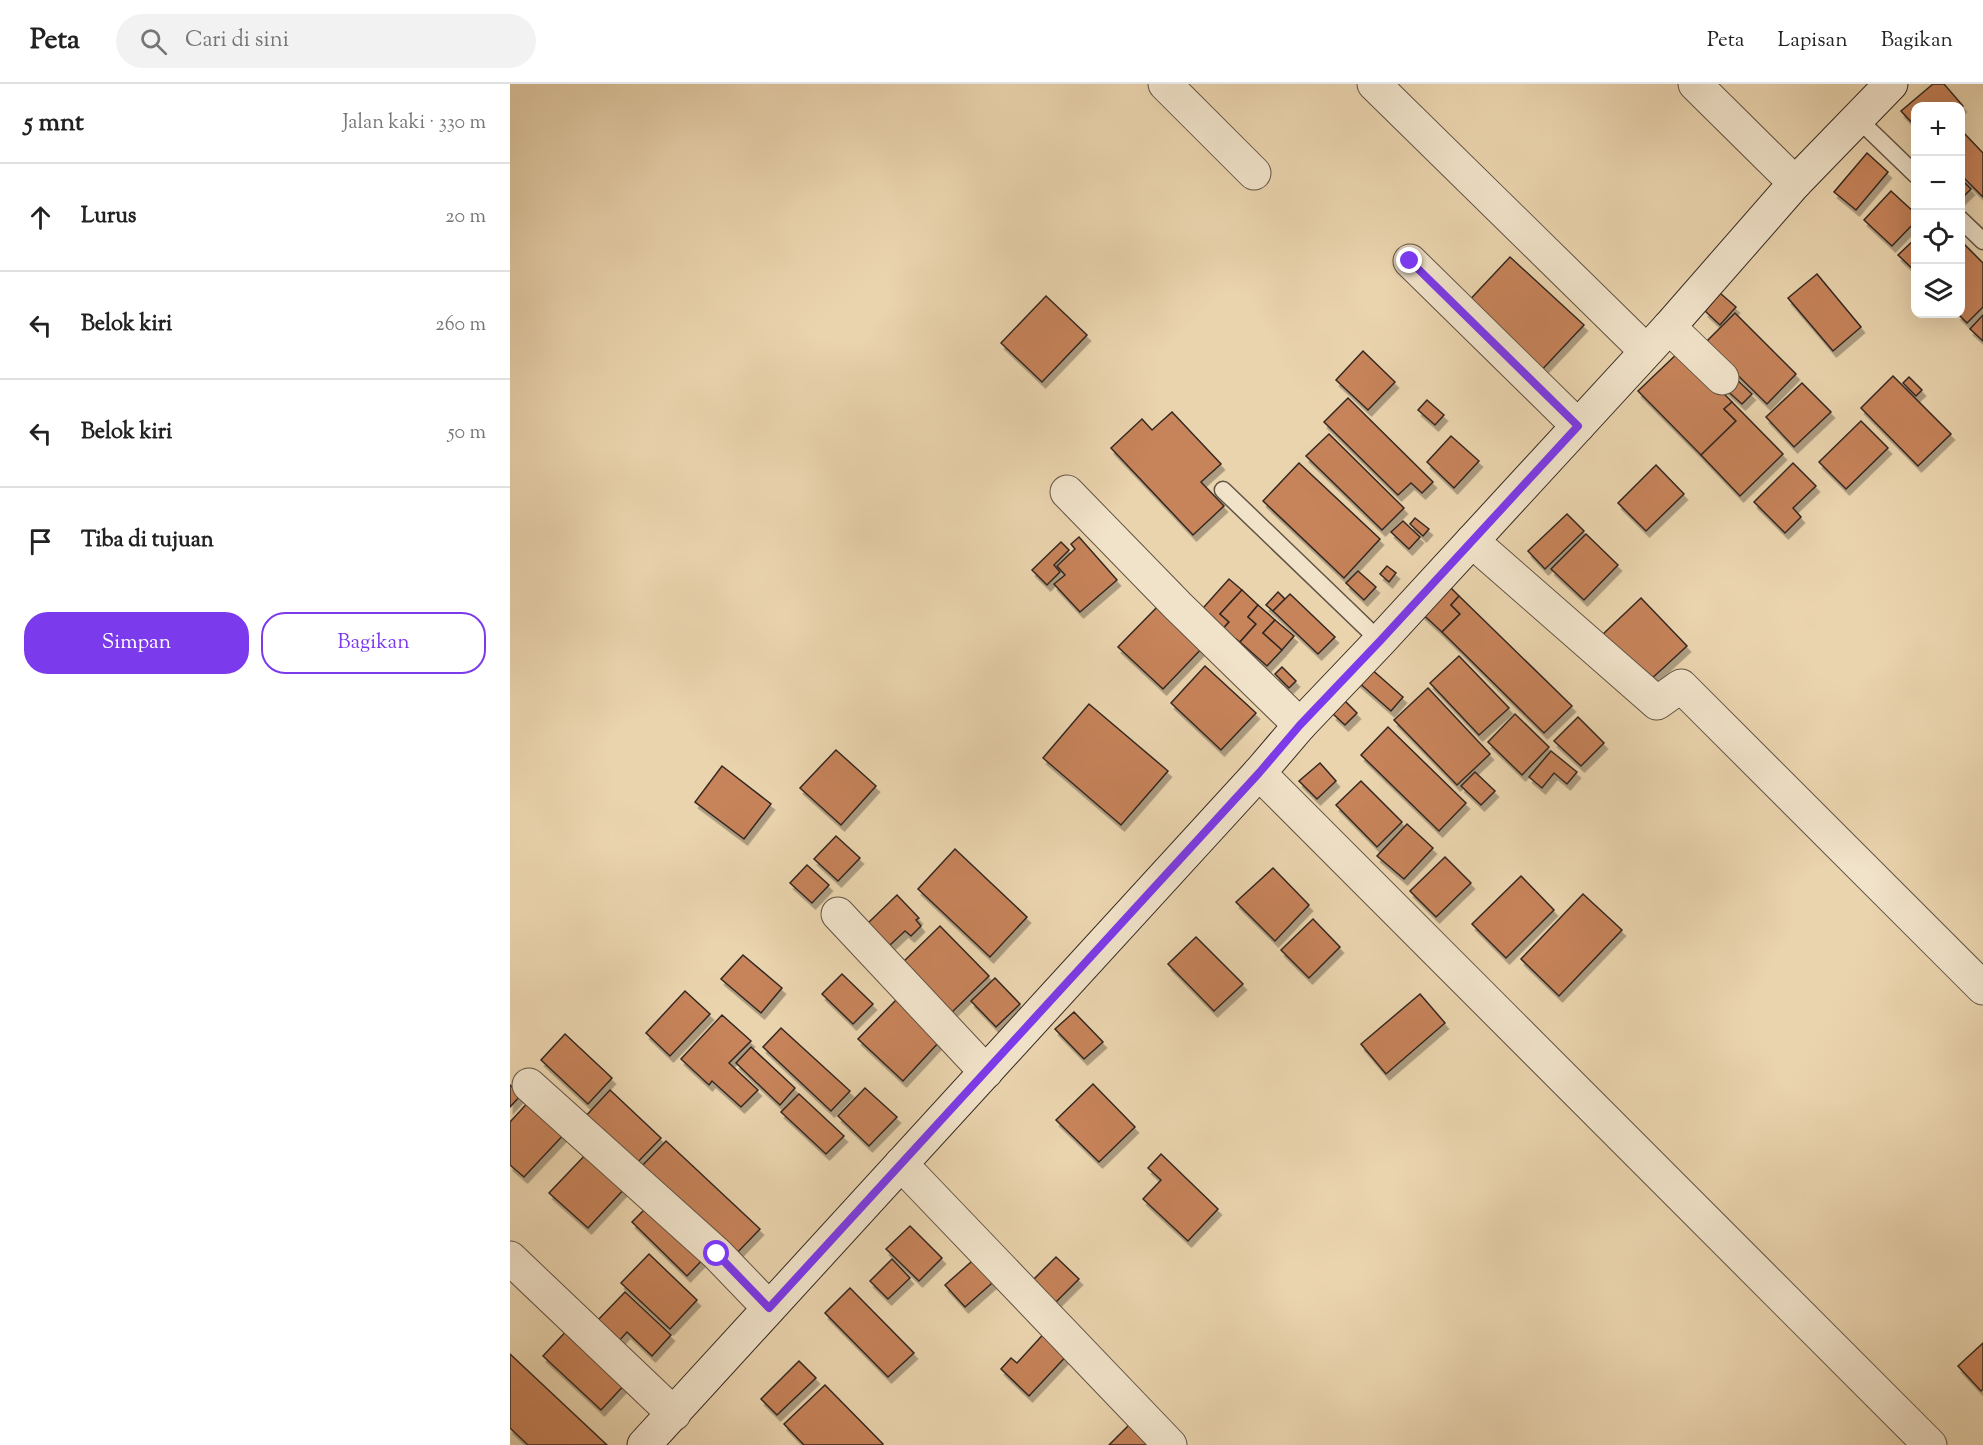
<!DOCTYPE html>
<html lang="id">
<meta charset="utf-8">
<style>
body{margin:0;font-family:"Sorts Mill Goudy",serif;background:#f2f2f2;color:#222}
.controls{position:absolute;right:18px;top:18px;display:grid;overflow:hidden;border-radius:12px;box-shadow:0 6px 24px #0002}
.controls button{width:54px;height:54px;display:grid;place-items:center;padding:0;border:0;border-bottom:2px solid #e0e0e0;background:#fff;color:#222;font:30px sans-serif}
.stop{position:absolute;width:18px;height:18px;margin:-14px;border:4px solid #7c3aed;border-radius:50%;background:#fff}
.stop.end{background:#7c3aed;border-color:#fff;box-shadow:0 2px 6px #0008}
.list{margin:0;padding:0;list-style:none}
h2{display:flex;justify-content:space-between;align-items:center;height:78px;margin:0;padding:0 24px;font-size:26px}
h2 small{font-size:20px;font-weight:400;color:#767676}
.list li{display:grid;grid-template-columns:39px 1fr auto;gap:18px;align-items:center;box-sizing:border-box;height:108px;padding:0 24px;border-top:2px solid #e0e0e0}
.list b{display:block;font-size:22px;white-space:nowrap}
.list em{font-size:20px;font-style:normal;color:#767676}
.actions{display:flex;gap:12px;padding:18px 24px}
.actions a{flex:1;padding:14px 0;border:2px solid #7c3aed;border-radius:24px;text-align:center;font-size:21px;color:#7c3aed}
.actions .main{background:#7c3aed;color:#fff}
.icon{flex:none;width:33px;height:33px;fill:none;stroke:currentColor;stroke-width:2;stroke-linecap:round;stroke-linejoin:round}
.map{position:relative;flex:none;width:1473px;height:1361px;overflow:hidden}
header{display:flex;align-items:center;gap:36px;box-sizing:border-box;height:84px;padding:0 30px;background:#fff;border-bottom:2px solid #e0e0e0}
header strong{font-size:28px}
nav{display:flex;gap:33px;margin-inline-start:auto;font-size:21px}
.search{width:420px;height:54px;background:#f2f2f2;display:flex;align-items:center;gap:15px;box-sizing:border-box;padding:0 21px;border-radius:33px;color:#767676;font-size:22px}
main{display:flex}
aside{flex:1;background:#fff}
.map>svg:first-child{display:block}
.building{fill:#c7835a;stroke:#342821;stroke-width:1.5;filter:url(#shadow)}
.lines{fill:none;stroke-linecap:round;stroke-linejoin:round}
.lane-casing{stroke:#625344;stroke-width:19}
.street-casing{stroke:#625344;stroke-width:35}
.secondary-casing{stroke:#342821;stroke-width:35}
.lane{stroke:#f1e3ca;stroke-width:16}
.street{stroke:#f1e3ca;stroke-width:33}
.secondary{stroke:#f1e3ca;stroke-width:33}
.route{stroke:#7c3aed;stroke-width:8}
</style>
<header>
<strong>Peta</strong>
<div class="search"><svg class="icon" aria-label="search" viewBox="0 0 24 24"><circle cx="10" cy="10" r="6"/><path d="M15 15l6 6"/></svg>Cari di sini</div>
<nav><a>Peta</a><a>Lapisan</a><a>Bagikan</a></nav>
</header>
<main>
<aside>
<h2>5 mnt<small>Jalan kaki · 330 m</small></h2>
<ul class="list">
<li><svg class="icon" aria-label="ahead" viewBox="0 0 24 24"><path d="M12 20V5M6 11l6-6 6 6"/></svg><div><b>Lurus</b></div><em>20 m</em></li>
<li><svg class="icon" aria-label="left" viewBox="0 0 24 24"><path d="M17 20v-9H6M10 6l-5 5 5 5"/></svg><div><b>Belok kiri</b></div><em>260 m</em></li>
<li><svg class="icon" aria-label="left" viewBox="0 0 24 24"><path d="M17 20v-9H6M10 6l-5 5 5 5"/></svg><div><b>Belok kiri</b></div><em>50 m</em></li>
<li><svg class="icon" aria-label="arrive" viewBox="0 0 24 24"><path d="M6 21V4h12l-3 4 3 4H6"/></svg><div><b>Tiba di tujuan</b></div></li>
</ul>
<div class="actions"><a class="main">Simpan</a><a>Bagikan</a></div>
</aside>
<div class="map">
<svg width="1473" height="1361" viewBox="0 0 1473 1361">
<defs>
<filter id="shadow"><feDropShadow dx="3.5" dy="6" stdDeviation="0" flood-color="#0004"/></filter>
</defs>
<rect width="100%" height="100%" fill="#ead4ae"/>
<filter id="stains"><feTurbulence type="fractalNoise" baseFrequency=".00333" numOctaves="4"/><feColorMatrix values="0 0 0 0 .2 0 0 0 0 .09 0 0 0 0 .02 0 0 0 .5 -.17"/></filter>
<radialGradient id="worn" r=".72"><stop offset=".6" stop-color="#630" stop-opacity="0"/><stop offset="1" stop-color="#630" stop-opacity=".3"/></radialGradient>
<g class="building">
<polygon points="1423,0 1434,0 1453,22 1450,25 1450,22 1406,22 1406,43 1391,27"/>
<polygon points="1453,48 1473,69 1473,113 1450,90 1450,51"/>
<polygon points="1357,69 1378,88 1346,126 1324,108"/>
<polygon points="1450,94 1461,105 1451,115 1450,114"/>
<polygon points="1381,107 1406,130 1406,137 1382,162 1354,136"/>
<polygon points="1406,154 1406,188 1388,171"/>
<polygon points="1450,156 1473,179 1473,223 1457,239 1448,230 1450,230"/>
<polygon points="1000,173 1074,241 1027,291 953,223"/>
<polygon points="1307,190 1351,243 1323,267 1278,214"/>
<polygon points="1210,209 1226,223 1210,241 1195,227"/>
<polygon points="536,212 577,251 532,298 491,259"/>
<polygon points="1225,229 1286,290 1257,320 1195,259"/>
<polygon points="1473,231 1473,257 1460,245"/>
<polygon points="1171,266 1222,318 1214,325 1226,337 1191,371 1128,307"/>
<polygon points="853,267 885,298 858,326 826,296"/>
<polygon points="1223,292 1242,310 1232,320 1213,303"/>
<polygon points="1383,292 1441,350 1408,382 1351,324"/>
<polygon points="1399,293 1412,306 1406,312 1393,299"/>
<polygon points="1292,299 1321,328 1284,363 1256,333"/>
<polygon points="838,314 923,398 912,409 901,399 888,411 814,338"/>
<polygon points="917,316 934,331 925,341 908,326"/>
<polygon points="1222,318 1273,370 1230,412 1191,371 1226,337 1214,325"/>
<polygon points="662,328 711,380 691,398 714,422 683,451 601,364 632,335 642,346"/>
<polygon points="1351,337 1378,364 1336,405 1309,378"/>
<polygon points="819,350 894,424 872,446 796,372"/>
<polygon points="941,352 969,377 944,404 917,378"/>
<polygon points="789,379 870,455 834,494 753,417"/>
<polygon points="1283,379 1306,402 1283,424 1291,433 1275,449 1244,418"/>
<polygon points="1146,381 1174,410 1136,447 1108,419"/>
<polygon points="1057,430 1074,447 1035,485 1018,467"/>
<polygon points="905,434 919,445 913,452 900,440"/>
<polygon points="893,437 910,453 899,465 881,448"/>
<polygon points="1076,450 1108,481 1074,516 1041,485"/>
<polygon points="569,453 607,496 570,528 544,500 555,491 547,482 565,465 561,460"/>
<polygon points="551,458 559,466 544,481 550,488 537,501 522,486"/>
<polygon points="877,482 886,489 879,498 870,490"/>
<polygon points="848,487 866,503 854,516 836,499"/>
<polygon points="719,495 732,506 710,530 719,538 709,549 685,533"/>
<polygon points="934,497 949,512 941,521 950,530 932,548 907,525"/>
<polygon points="732,506 748,521 738,533 746,540 730,558 726,555 722,560 709,549 719,538 710,530"/>
<polygon points="768,508 775,515 763,527 756,521"/>
<polygon points="780,510 825,553 808,570 763,527"/>
<polygon points="949,512 1062,622 1034,649 932,548 950,530 941,521"/>
<polygon points="1131,514 1177,562 1138,598 1092,551"/>
<polygon points="653,517 697,559 653,605 608,563"/>
<polygon points="748,521 765,536 753,549 772,566 757,582 730,558 746,540 738,533"/>
<polygon points="765,536 784,552 772,566 753,549"/>
<polygon points="949,572 999,624 969,651 920,599"/>
<polygon points="695,582 746,629 711,666 661,619"/>
<polygon points="772,583 786,597 779,604 765,590"/>
<polygon points="859,583 893,613 881,627 847,597"/>
<polygon points="918,604 980,670 947,701 884,636"/>
<polygon points="835,617 847,629 835,641 823,630"/>
<polygon points="579,620 658,687 611,741 533,674"/>
<polygon points="1005,630 1039,663 1012,691 978,658"/>
<polygon points="1068,633 1094,659 1071,682 1044,657"/>
<polygon points="878,643 956,719 929,747 851,671"/>
<polygon points="326,666 366,702 331,741 290,704"/>
<polygon points="1041,667 1067,688 1057,700 1044,689 1032,704 1019,693"/>
<polygon points="810,679 826,697 807,715 789,697"/>
<polygon points="212,682 261,720 234,755 185,718"/>
<polygon points="965,688 985,707 971,721 951,702"/>
<polygon points="851,697 892,738 867,763 826,721"/>
<polygon points="897,740 923,764 894,795 867,772"/>
<polygon points="326,752 350,774 328,797 304,775"/>
<polygon points="445,765 517,833 480,873 408,805"/>
<polygon points="935,773 961,799 926,833 900,807"/>
<polygon points="297,781 319,801 302,819 280,799"/>
<polygon points="763,784 799,821 765,857 726,818"/>
<polygon points="1011,792 1044,826 996,874 962,840"/>
<polygon points="1073,810 1112,846 1049,912 1011,875"/>
<polygon points="387,811 409,834 406,836 411,842 401,852 395,847 379,862 357,840"/>
<polygon points="803,835 830,863 799,894 771,866"/>
<polygon points="430,842 479,892 438,932 389,882"/>
<polygon points="686,853 733,900 704,927 658,880"/>
<polygon points="233,871 272,904 251,929 211,895"/>
<polygon points="332,890 363,920 343,940 312,910"/>
<polygon points="485,894 510,920 486,943 461,917"/>
<polygon points="175,907 200,930 160,972 136,949"/>
<polygon points="910,910 935,939 876,990 851,960"/>
<polygon points="386,916 430,957 393,997 348,955"/>
<polygon points="564,928 593,958 574,975 545,945"/>
<polygon points="212,931 241,957 219,979 248,1006 231,1023 202,997 199,1001 171,975"/>
<polygon points="271,944 340,1007 321,1027 253,963"/>
<polygon points="55,950 102,994 78,1020 31,976"/>
<polygon points="241,963 285,1004 270,1021 226,979"/>
<polygon points="583,1000 625,1043 589,1078 546,1036"/>
<polygon points="0,1001 11,1011 0,1023"/>
<polygon points="355,1004 387,1033 359,1062 328,1032"/>
<polygon points="100,1006 151,1054 125,1081 74,1034"/>
<polygon points="289,1010 334,1052 316,1070 271,1028"/>
<polygon points="22,1014 58,1046 14,1093 0,1081 0,1038"/>
<polygon points="156,1057 250,1145 223,1173 128,1086"/>
<polygon points="79,1067 117,1102 78,1144 39,1109"/>
<polygon points="651,1070 708,1125 678,1157 633,1115 651,1096 638,1084"/>
<polygon points="144,1116 199,1169 177,1192 122,1138"/>
<polygon points="400,1142 432,1174 409,1197 376,1165"/>
<polygon points="139,1170 187,1216 160,1245 111,1199"/>
<polygon points="469,1171 489,1193 455,1223 435,1201"/>
<polygon points="546,1173 569,1195 543,1221 520,1199"/>
<polygon points="382,1175 400,1194 378,1215 360,1197"/>
<polygon points="340,1204 404,1269 378,1293 315,1229"/>
<polygon points="115,1208 161,1251 142,1272 117,1248 109,1257 88,1236"/>
<polygon points="61,1242 119,1296 91,1326 33,1272"/>
<polygon points="539,1244 562,1266 519,1312 491,1285 501,1274 507,1279"/>
<polygon points="1473,1259 1473,1305 1471,1307 1448,1282"/>
<polygon points="0,1270 97,1361 18,1361 0,1344"/>
<polygon points="289,1277 306,1294 267,1331 251,1315"/>
<polygon points="315,1301 373,1360 372,1361 294,1361 274,1340"/>
<polygon points="620,1340 641,1361 599,1361"/>
</g>
<g class="lines">
<defs>
<g id="lane">
<polyline points="1348,35 1406,91"/>
<polyline points="1450,135 1473,157"/>
<polyline points="713,406 870,557"/>
</g>
<g id="street">
<polyline points="655,0 744,89"/>
<polyline points="864,0 1136,267"/>
<polyline points="1185,0 1285,99"/>
<polyline points="900,177 1068,342"/>
<polyline points="1159,243 1212,294"/>
<polyline points="557,408 668,522 790,641"/>
<polyline points="962,457 1147,619 1171,602 1473,904"/>
<polyline points="749,689 1420,1361"/>
<polyline points="328,830 476,988"/>
<polyline points="19,1001 207,1170 259,1224"/>
<polyline points="391,1080 660,1361"/>
<polyline points="0,1174 164,1330"/>
</g>
<polyline id="secondary" points="134,1361 749,689 790,641 870,557 1159,243 1285,99 1381,0"/>
</defs>
<use href="#lane" class="lane-casing"/>
<use href="#street" class="street-casing"/>
<use href="#secondary" class="secondary-casing"/>
<use href="#lane" class="lane"/>
<use href="#street" class="street"/>
<use href="#secondary" class="secondary"/>
</g>
<g class="lines">
<polyline class="route" points="207,1170 259,1224 749,689 790,641 870,557 1068,342 900,177"/>
</g>
<rect width="100%" height="100%" filter="url(#stains)"/>
<rect width="100%" height="100%" fill="url(#worn)"/>
</svg>
<div class="controls">
<button>+</button>
<button>−</button>
<button><svg class="icon" aria-label="locate" viewBox="0 0 24 24"><circle cx="12" cy="12" r="6"/><path d="M12 2v4M12 18v4M2 12h4M18 12h4"/></svg></button>
<button><svg class="icon" aria-label="layers" viewBox="0 0 24 24"><path d="M12 4l9 5-9 5-9-5zM3 14l9 5 9-5"/></svg></button>
</div>
<div class="stop" style="left:207px;top:1170px"></div>
<div class="stop end" style="left:900px;top:177px"></div>
</div>
</main>
